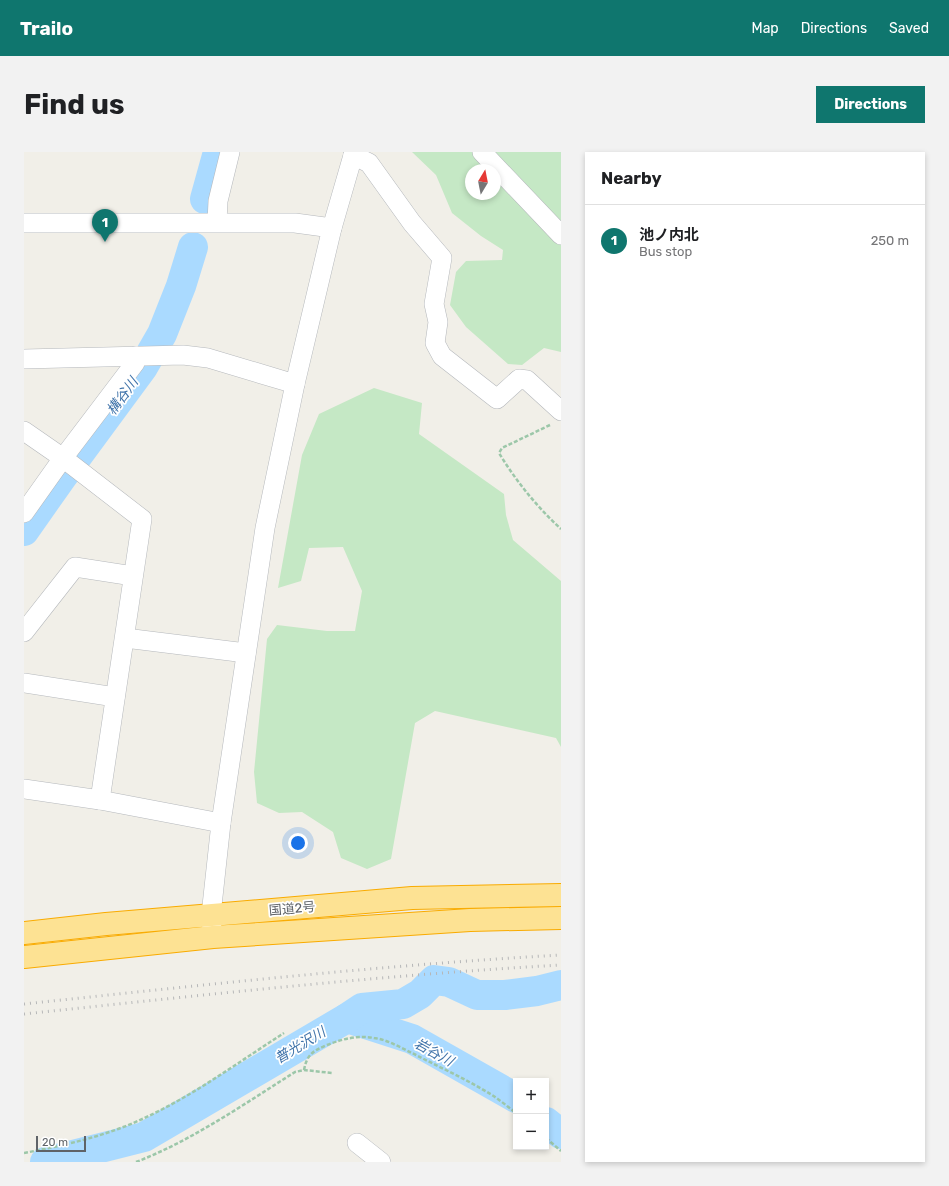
<!DOCTYPE html>
<meta charset="utf-8">
<style>
body{margin:0;font-family:Rubik,"Noto Sans JP",sans-serif;background:#f2f2f2;color:#202124}
.controls{position:absolute;right:12px;bottom:12px;display:grid;overflow:hidden;border-radius:0px;box-shadow:0 2px 6px #0003}
.controls button{width:36px;height:36px;display:grid;place-items:center;padding:0;border:0;border-bottom:1px solid #e0e0e0;background:#fff;color:#202124;font:20px sans-serif}
.compass{position:absolute;left:441px;top:12px;width:36px;height:36px;border-radius:50%;background:#fff;box-shadow:0 2px 6px #0003;rotate:10deg}
.scale{position:absolute;left:12px;bottom:10px;width:50px;box-sizing:border-box;padding-left:4px;border:2px solid #5f6368;border-top:0;font-size:11px;line-height:14px;white-space:nowrap;color:#5f6368;-webkit-text-stroke:3px #fff;paint-order:stroke}
.you{position:absolute;left:274px;top:691px;width:14px;height:14px;margin:-10px;border:3px solid #fff;border-radius:50%;background:#1a73e8;box-shadow:0 0 0 6px #1a73e833}
.badge{display:grid;place-items:center;width:26px;height:26px;border-radius:50%;background:#0f766e;color:#fff;font-size:13px;font-weight:700}
.pin{position:absolute;translate:-50% -33px;filter:drop-shadow(0 1px 2px #0008)}
.pin::after{content:'';position:absolute;top:21px;width:14px;height:12px;background:inherit;clip-path:polygon(0 0,100% 0,50% 100%)}
.list{margin:0;padding:0;list-style:none}
h2{display:flex;justify-content:space-between;align-items:center;height:52px;margin:0;padding:0 16px;font-size:17px}
h2 small{font-size:13px;font-weight:400;color:#757577}
.list li{display:grid;grid-template-columns:26px 1fr auto;gap:12px;align-items:center;box-sizing:border-box;height:72px;padding:0 16px;border-top:1px solid #e0e0e0}
.list b{display:block;font-size:15px;white-space:nowrap}
.list p{margin:0;font-size:13px;white-space:nowrap;color:#757577}
.list em{font-size:13px;font-style:normal;color:#757577}
.map{position:relative;flex:none;width:537px;height:1010px;overflow:hidden;border-radius:0px}
header{display:flex;align-items:center;gap:24px;box-sizing:border-box;height:56px;padding:0 20px;background:#0f766e;color:#fff}
header strong{font-size:19px}
nav{display:flex;gap:22px;margin-inline-start:auto;font-size:14px}
.intro{display:flex;align-items:center;justify-content:space-between;box-sizing:border-box;height:96px;padding:0 24px}
h1{margin:0;font-size:28px}
.button{padding:10px 18px;border-radius:0px;background:#0f766e;color:#fff;font-size:14px;font-weight:700}
main{display:flex;gap:24px;padding:0 24px}
aside{flex:1;background:#fff;border-radius:0px;box-shadow:0 2px 6px #0003}
.map>svg:first-child{display:block}
.green{fill:#c5e8c5;fill-rule:evenodd}
.lines{fill:none;stroke-linecap:round;stroke-linejoin:round}
.river{stroke:#aadaff;stroke-width:30}
.minor-casing{stroke:#b5b8bc;stroke-width:20}
.highway-casing{stroke:#f9ab00;stroke-width:24}
.path{stroke:#9cc7a9;stroke-width:2.5;stroke-dasharray:4 2;stroke-linecap:butt}
.minor{stroke:#fff;stroke-width:19}
.highway{stroke:#fde293;stroke-width:22}
.rail{stroke:#b6b7b8;stroke-width:3;stroke-dasharray:1 5;stroke-linecap:butt}
.labels{text-anchor:middle;stroke-width:3.5;stroke-linejoin:round;paint-order:stroke}
.street-label{font-size:13px;fill:#5f6368;stroke:#fff}
.water-label{font-size:14px;font-style:italic;fill:#4174aa;stroke:#fff}
</style>
<header>
<strong>Trailo</strong>
<nav><a>Map</a><a>Directions</a><a>Saved</a></nav>
</header>
<div class="intro"><h1>Find us</h1><a class="button">Directions</a></div>
<main>
<div class="map">
<svg width="537" height="1010" viewBox="0 0 537 1010">
<rect width="100%" height="100%" fill="#f1efe8"/>
<g class="green">
<path d="M388,0H537V200L520,196L498,213L484,212L442,175L426,153L432,120L442,109L478,108L479,98L457,84L428,61L412,23ZM447,18H471V42H447Z"/>
<polygon points="350,236 398,251 395,282 480,342 482,363 489,388 537,429 537,595 532,586 411,559 391,571 367,707 343,717 317,706 309,680 278,660 255,661 233,651 230,620 243,487 253,473 303,479 331,479 338,439 319,395 285,396 277,429 254,436 278,303 295,262"/>
</g>
<g class="lines">
<g class="river">
<polyline points="181,47 194,0"/>
<polyline points="0,379 38,325 119,215 138,182 157,134 169,95"/>
<polyline points="323,866 388,887 492,946"/>
<polyline points="522,970 537,982"/>
<polyline points="21,1010 120,985 323,866 338,856 379,852 396,842 410,828 425,830 453,843 481,843 513,839 537,833"/>
</g>
<defs>
<g id="minor">
<polyline points="458,0 537,83"/>
<polyline points="329,3 345,11 388,71 418,106 410,152 414,170 411,191 418,204 473,247 495,227 503,228 537,259"/>
<polyline points="193,70 194,49 206,0"/>
<polyline points="0,71 271,71 308,76"/>
<polyline points="0,207 159,203 184,206 271,232"/>
<polyline points="0,279 39,306 118,367 76,648"/>
<polyline points="0,361 39,306 111,211 112,204"/>
<polyline points="0,480 51,415 109,424"/>
<polyline points="101,486 222,501"/>
<polyline points="0,531 91,545"/>
<polyline points="0,637 76,648 197,671"/>
<polyline points="188,778 187,763 197,671 241,376 271,232 308,76 330,0"/>
<polyline points="333,991 357,1010"/>
</g>
<g id="highway">
<polyline points="0,781 82,772 388,746 537,743"/>
<polyline points="0,805 189,785 446,768 537,766"/>
</g>
</defs>
<use href="#minor" class="minor-casing"/>
<use href="#highway" class="highway-casing"/>
<g class="path">
<path d="M526,273L478,296L475,301C492,329 513,355 537,377"/>
<path d="M280,918C283,902 289,899 303,893C318,887 334,883 350,886C365,888 379,897 392,903C417,916 444,928 468,943C476,948 484,955 492,961"/>
<polyline points="522,986 537,999"/>
<path d="M0,1001C32,995 64,988 94,977C154,955 207,915 260,881"/>
<path d="M112,1010C169,988 220,952 271,920L280,918L308,921"/>
</g>
<use href="#minor" class="minor"/>
<use href="#highway" class="highway"/>
<g class="rail">
<path d="M0,852C179,833 358,813 537,803"/>
<path d="M0,862C179,843 358,823 537,813"/>
</g>
</g>
<g class="labels">
<g class="street-label">
<text transform="translate(268 756) rotate(-5)" y="5">国道2号</text>
</g>
<g class="water-label">
<text transform="translate(98 244) rotate(-54)" y="5">構谷川</text>
<text transform="translate(276 893) rotate(-31)" y="5">普光沢川</text>
<text transform="translate(410 900) rotate(29)" y="5">岩谷川</text>
</g>
</g>
</svg>
<div class="controls">
<button>+</button>
<button>−</button>
</div>
<svg class="compass" viewBox="-18 -18 36 36"><path d="M0-13l5 13h-10z" fill="#e53935"/><path d="M0 13l5-13h-10z" fill="#757577"/></svg>
<div class="scale">20 m</div>
<div class="you"></div>
<div class="pin badge" style="left:81px;top:90px">1</div>
</div>
<aside>
<h2>Nearby<small></small></h2>
<ul class="list">
<li><span class="badge">1</span><div><b>池ノ内北</b><p>Bus stop</p></div><em>250 m</em></li>
</ul>
</aside>
</main>
